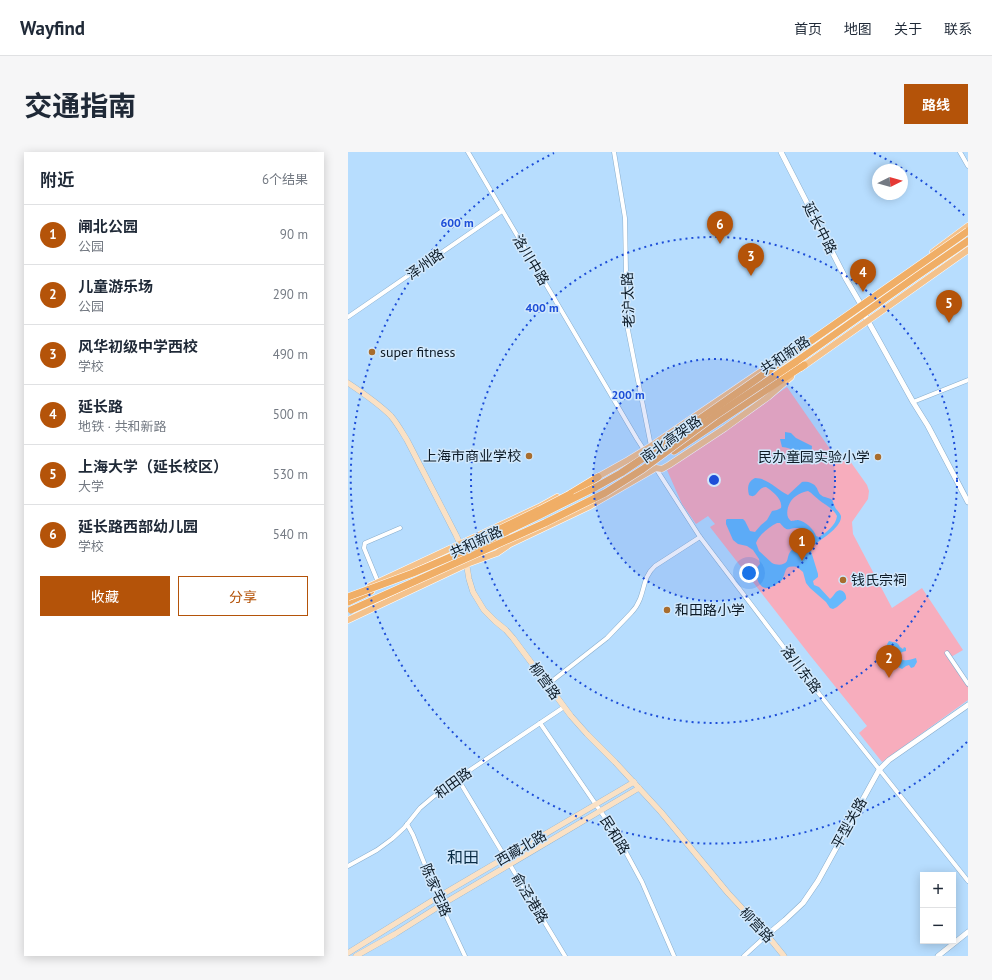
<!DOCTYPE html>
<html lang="zh">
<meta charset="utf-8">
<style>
body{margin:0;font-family:"PT Sans","Noto Sans SC",sans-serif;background:#f6f6f7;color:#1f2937}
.controls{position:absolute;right:12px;bottom:12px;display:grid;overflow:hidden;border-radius:0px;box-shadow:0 2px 10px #0003}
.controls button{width:36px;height:36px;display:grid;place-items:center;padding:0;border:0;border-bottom:1px solid #e0e1e3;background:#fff;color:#1f2937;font:20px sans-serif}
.compass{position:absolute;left:524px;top:12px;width:36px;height:36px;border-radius:50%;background:#fff;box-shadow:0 2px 10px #0003;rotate:85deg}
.you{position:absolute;left:401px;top:421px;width:14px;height:14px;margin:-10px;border:3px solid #fff;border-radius:50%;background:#1a73e8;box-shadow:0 0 0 6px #1a73e833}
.badge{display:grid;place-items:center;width:26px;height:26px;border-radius:50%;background:#b45309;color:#fff;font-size:13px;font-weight:700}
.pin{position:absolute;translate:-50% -33px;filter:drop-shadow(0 1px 2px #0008)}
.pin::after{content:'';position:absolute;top:21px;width:14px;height:12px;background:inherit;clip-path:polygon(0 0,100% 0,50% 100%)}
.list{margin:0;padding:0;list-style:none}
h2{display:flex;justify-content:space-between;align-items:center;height:52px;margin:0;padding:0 16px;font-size:17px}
h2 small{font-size:13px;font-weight:400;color:#747a83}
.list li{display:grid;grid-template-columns:26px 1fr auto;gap:12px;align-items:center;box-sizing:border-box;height:60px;padding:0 16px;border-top:1px solid #e0e1e3}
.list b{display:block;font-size:15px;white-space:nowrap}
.list p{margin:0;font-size:13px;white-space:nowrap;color:#747a83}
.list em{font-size:13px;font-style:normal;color:#747a83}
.actions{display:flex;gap:8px;padding:12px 16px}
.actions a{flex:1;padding:9px 0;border:1px solid #b45309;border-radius:0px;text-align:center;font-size:14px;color:#b45309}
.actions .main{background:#b45309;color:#fff}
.map{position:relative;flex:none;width:620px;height:804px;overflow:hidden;border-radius:0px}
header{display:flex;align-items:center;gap:24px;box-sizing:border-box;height:56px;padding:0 20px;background:#fff;border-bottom:1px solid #e0e1e3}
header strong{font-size:19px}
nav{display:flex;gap:22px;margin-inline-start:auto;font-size:14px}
.intro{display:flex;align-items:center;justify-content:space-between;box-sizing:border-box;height:96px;padding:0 24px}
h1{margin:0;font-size:28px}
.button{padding:10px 18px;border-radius:0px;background:#b45309;color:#fff;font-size:14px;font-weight:700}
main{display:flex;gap:24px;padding:0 24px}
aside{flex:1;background:#fff;border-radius:0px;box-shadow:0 2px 10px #0003}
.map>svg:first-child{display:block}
.green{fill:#f7adbd}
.water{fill:#65b9fc;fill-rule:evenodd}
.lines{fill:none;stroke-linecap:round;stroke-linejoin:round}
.minor-casing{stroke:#89aecd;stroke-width:5}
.tertiary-casing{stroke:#89aecd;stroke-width:6}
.secondary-casing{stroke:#89aecd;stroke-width:6}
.primary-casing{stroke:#fff;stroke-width:7}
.trunk-casing{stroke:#fff;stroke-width:8}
.minor{stroke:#fff;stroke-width:4}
.tertiary{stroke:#fff;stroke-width:5}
.secondary{stroke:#fae1c5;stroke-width:5.5}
.primary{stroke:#f4c28c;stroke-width:6}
.trunk{stroke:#f0ae66;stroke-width:7}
.trunk-bridge-casing{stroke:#fff;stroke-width:8;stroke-linecap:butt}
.trunk-bridge{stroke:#f0ae66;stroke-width:7}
.ring{fill:none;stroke:#1d4ed8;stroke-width:2;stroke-dasharray:2 4}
.poi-dot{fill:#a86d2e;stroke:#d1e8fc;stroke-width:1.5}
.labels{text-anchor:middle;stroke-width:3;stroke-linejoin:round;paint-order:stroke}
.street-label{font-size:14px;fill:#0d1b27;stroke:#d1e8fc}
.poi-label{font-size:14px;fill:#0d1b27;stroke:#d1e8fc;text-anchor:start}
.quarter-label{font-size:16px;fill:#092c45;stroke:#d1e8fc}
.centre{fill:#1d4ed8;stroke:#d1e8fc;stroke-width:2}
.ring-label{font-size:12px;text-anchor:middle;font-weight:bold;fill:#1d4ed8;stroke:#d1e8fc;stroke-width:3;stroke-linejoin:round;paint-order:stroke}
</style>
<header>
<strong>Wayfind</strong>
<nav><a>首页</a><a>地图</a><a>关于</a><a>联系</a></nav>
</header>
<div class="intro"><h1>交通指南</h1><a class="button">路线</a></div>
<main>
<aside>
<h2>附近<small>6个结果</small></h2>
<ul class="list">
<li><span class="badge">1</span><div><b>闸北公园</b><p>公园</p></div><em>90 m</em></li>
<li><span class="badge">2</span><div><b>儿童游乐场</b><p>公园</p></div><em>290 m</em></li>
<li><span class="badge">3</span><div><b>风华初级中学西校</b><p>学校</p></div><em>490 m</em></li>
<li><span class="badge">4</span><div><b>延长路</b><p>地铁 · 共和新路</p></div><em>500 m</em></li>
<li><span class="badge">5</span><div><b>上海大学（延长校区）</b><p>大学</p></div><em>530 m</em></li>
<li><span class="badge">6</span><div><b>延长路西部幼儿园</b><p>学校</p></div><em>540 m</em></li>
</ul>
<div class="actions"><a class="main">收藏</a><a>分享</a></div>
</aside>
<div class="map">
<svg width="620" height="804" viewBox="0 0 620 804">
<rect width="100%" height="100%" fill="#b7ddfe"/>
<polygon class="green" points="439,235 482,297 491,306 502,309 519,333 521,339 520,347 504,370 505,382 544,456 574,436 615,498 603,505 620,530 620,548 534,610 511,581 519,574 461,502 362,375 367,372 360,364 348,372 334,352 319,318"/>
<g class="water">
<path d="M437,280L443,281L448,286L464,294L463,305C452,306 445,295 434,295L432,287H437Z"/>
<path d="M407,326C420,326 429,338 440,343L454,330C459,329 466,331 468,335C470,337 470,341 473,343C476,346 481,345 484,348C486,351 486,354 488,357C490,359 492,361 493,364C494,376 471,388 464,395L463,399L470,422V425L465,429L466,433L471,435L482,447C485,445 486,442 488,440C494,435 499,442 498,447L489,455L485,457L482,456L478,450L462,436L458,431L455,420L449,415C435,413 439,419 434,428C430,431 424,436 419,436C411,437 407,424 409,418C409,415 410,414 412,412L411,407L405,398L399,394L390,392L385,388L378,372V368L379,367H395L397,369L402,379L407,380L413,373L419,368L424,359L429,358L433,356C435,347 424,339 418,335C409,335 409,348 401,343C399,336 400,329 407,326ZM460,339C464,341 467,345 471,348C477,353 485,356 489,364C488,373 479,380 471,385L468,384C466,377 457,369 450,368C449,368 444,369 443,369C437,365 439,355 443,349C446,344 454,340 460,339ZM429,371H432C441,382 439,375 451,376C455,380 456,384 455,390C451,393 445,396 442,400C440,403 440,406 439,409C436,414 428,413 424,411L411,399L408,391C411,383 421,375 429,371Z"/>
<path d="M541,489C547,491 549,489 552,495L555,497L556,495L558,496V499L554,500L552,502L553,507C558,510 563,507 568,506L569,510L566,515L563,516L561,513L558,514L554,517L550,515L547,509L543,506C541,500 536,495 541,489Z"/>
</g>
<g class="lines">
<defs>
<g id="minor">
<polyline points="120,0 289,287 352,385 472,543 620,729"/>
<polyline points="266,0 277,66 279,173 303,294"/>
<polyline points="612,0 620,14"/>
<polyline points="0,165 154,59"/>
<polyline points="565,250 620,228"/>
<polyline points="30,430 16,396 17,391 52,376"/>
<polyline points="599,501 620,532"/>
<path d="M199,533L259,486L283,461C287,457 290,452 292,447C297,434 296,424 307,414L352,385"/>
<polyline points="192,571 264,676 275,695 294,730 326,804"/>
<polyline points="110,627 217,804"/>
<polyline points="59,672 65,683 93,753 117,804"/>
<polyline points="0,714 29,698 44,687 56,676 72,656 85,645 119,620 216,555"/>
<polyline points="396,804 419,783"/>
</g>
<g id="tertiary">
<polyline points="433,0 498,127 512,151 515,160 565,250 580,274 620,350"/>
<polyline points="419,783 437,768 455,751 470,729 531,618 541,608 620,553"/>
<polyline points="590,804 620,780"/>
</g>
<g id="secondary">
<path d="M0,231C15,241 30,251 43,264C49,271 54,280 59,288L108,383L114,396"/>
<polyline points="118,409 121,427 125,440 136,458 147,469 158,478 165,486 223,564 239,582 267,610 313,660 380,741 419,783 436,804"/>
<polyline points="0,801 90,745 286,630"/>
<polyline points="8,804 47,782 93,753 291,636"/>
</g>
<g id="primary">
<polyline points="585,100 620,74"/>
<polyline points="453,216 620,98"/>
<polyline points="246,327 280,308 303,294 443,199"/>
<polyline points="22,434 191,355 209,345"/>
<polyline points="0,468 119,412 149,401 162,392 242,354 308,316 314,317 321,313 377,276 420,245 443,225"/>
</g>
<g id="trunk">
<polyline points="326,299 456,213"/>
<polyline points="222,342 250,325"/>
<polyline points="0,450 23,439"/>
</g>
</defs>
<use href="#minor" class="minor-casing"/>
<use href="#tertiary" class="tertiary-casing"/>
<use href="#secondary" class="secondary-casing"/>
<use href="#primary" class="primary-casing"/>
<use href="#trunk" class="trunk-casing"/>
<use href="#minor" class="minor"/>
<use href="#tertiary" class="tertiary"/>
<use href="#secondary" class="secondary"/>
<use href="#primary" class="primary"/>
<use href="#trunk" class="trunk"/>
<defs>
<g id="trunk-bridge">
<polyline points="115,395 191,358 222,342"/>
<polyline points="0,445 65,421 135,391 192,363 248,335 273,321 316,292 620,79"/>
<polyline points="3,458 197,371 257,341 295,317 367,264 449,209 569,124 620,89"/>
</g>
</defs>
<use href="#trunk-bridge" class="trunk-bridge-casing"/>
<use href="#trunk-bridge" class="trunk-bridge"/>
</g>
<circle cx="366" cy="328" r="121" fill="#1d4ed8" fill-opacity=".12"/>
<g class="ring">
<circle cx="366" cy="328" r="121"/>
<circle cx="366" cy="328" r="243"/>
<path d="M619 590A364 364 0 1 1 206 1M526 1A364 364 0 0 1 619 66"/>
</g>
<g class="poi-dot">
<circle cx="24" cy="200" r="4"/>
<circle cx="181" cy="304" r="4"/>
<circle cx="530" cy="305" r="4"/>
<circle cx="495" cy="428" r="4"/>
<circle cx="319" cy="458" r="4"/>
</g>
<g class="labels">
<g class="street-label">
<text transform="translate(472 76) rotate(63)" y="5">延长中路</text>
<text transform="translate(183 108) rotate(59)" y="5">洛川中路</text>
<text transform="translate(77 112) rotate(-35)" y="5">泽州路</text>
<text transform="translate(280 148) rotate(-92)" y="5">老沪太路</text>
<text transform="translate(437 203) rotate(-34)" y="5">共和新路</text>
<text transform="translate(323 287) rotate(-35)" y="5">南北高架路</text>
<text transform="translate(128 390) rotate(-25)" y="5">共和新路</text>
<text transform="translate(453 517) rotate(53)" y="5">洛川东路</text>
<text transform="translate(197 529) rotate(54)" y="5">柳营路</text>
<text transform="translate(105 631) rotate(-36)" y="5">和田路</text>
<text transform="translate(501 671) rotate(-61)" y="5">平型关路</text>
<text transform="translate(267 683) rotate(58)" y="5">民和路</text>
<text transform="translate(173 696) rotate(-30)" y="5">西藏北路</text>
<text transform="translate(88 738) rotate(67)" y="5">陈家宅路</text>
<text transform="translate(182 746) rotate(59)" y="5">俞泾港路</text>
<text transform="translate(409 773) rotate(47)" y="5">柳营路</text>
</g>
<g class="poi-label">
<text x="32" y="205">super fitness</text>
<text x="173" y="309" text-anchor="end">上海市商业学校</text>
<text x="522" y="310" text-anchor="end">民办童园实验小学</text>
<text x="503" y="433">钱氏宗祠</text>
<text x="327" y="463">和田路小学</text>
</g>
<g class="quarter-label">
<text x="115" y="711">和田</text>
</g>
</g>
<circle cx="366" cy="328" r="6" class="centre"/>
<g class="ring-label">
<text x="109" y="75">600 m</text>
<text x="194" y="160">400 m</text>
<text x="280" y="247">200 m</text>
</g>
</svg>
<div class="controls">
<button>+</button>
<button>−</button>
</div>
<svg class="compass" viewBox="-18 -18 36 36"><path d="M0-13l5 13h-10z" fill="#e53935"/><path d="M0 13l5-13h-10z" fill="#747a83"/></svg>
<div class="you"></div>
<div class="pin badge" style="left:454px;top:409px">1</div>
<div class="pin badge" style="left:541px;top:526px">2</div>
<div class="pin badge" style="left:403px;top:124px">3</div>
<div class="pin badge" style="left:515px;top:140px">4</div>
<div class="pin badge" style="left:601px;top:171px">5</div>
<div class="pin badge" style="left:372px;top:92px">6</div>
</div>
</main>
